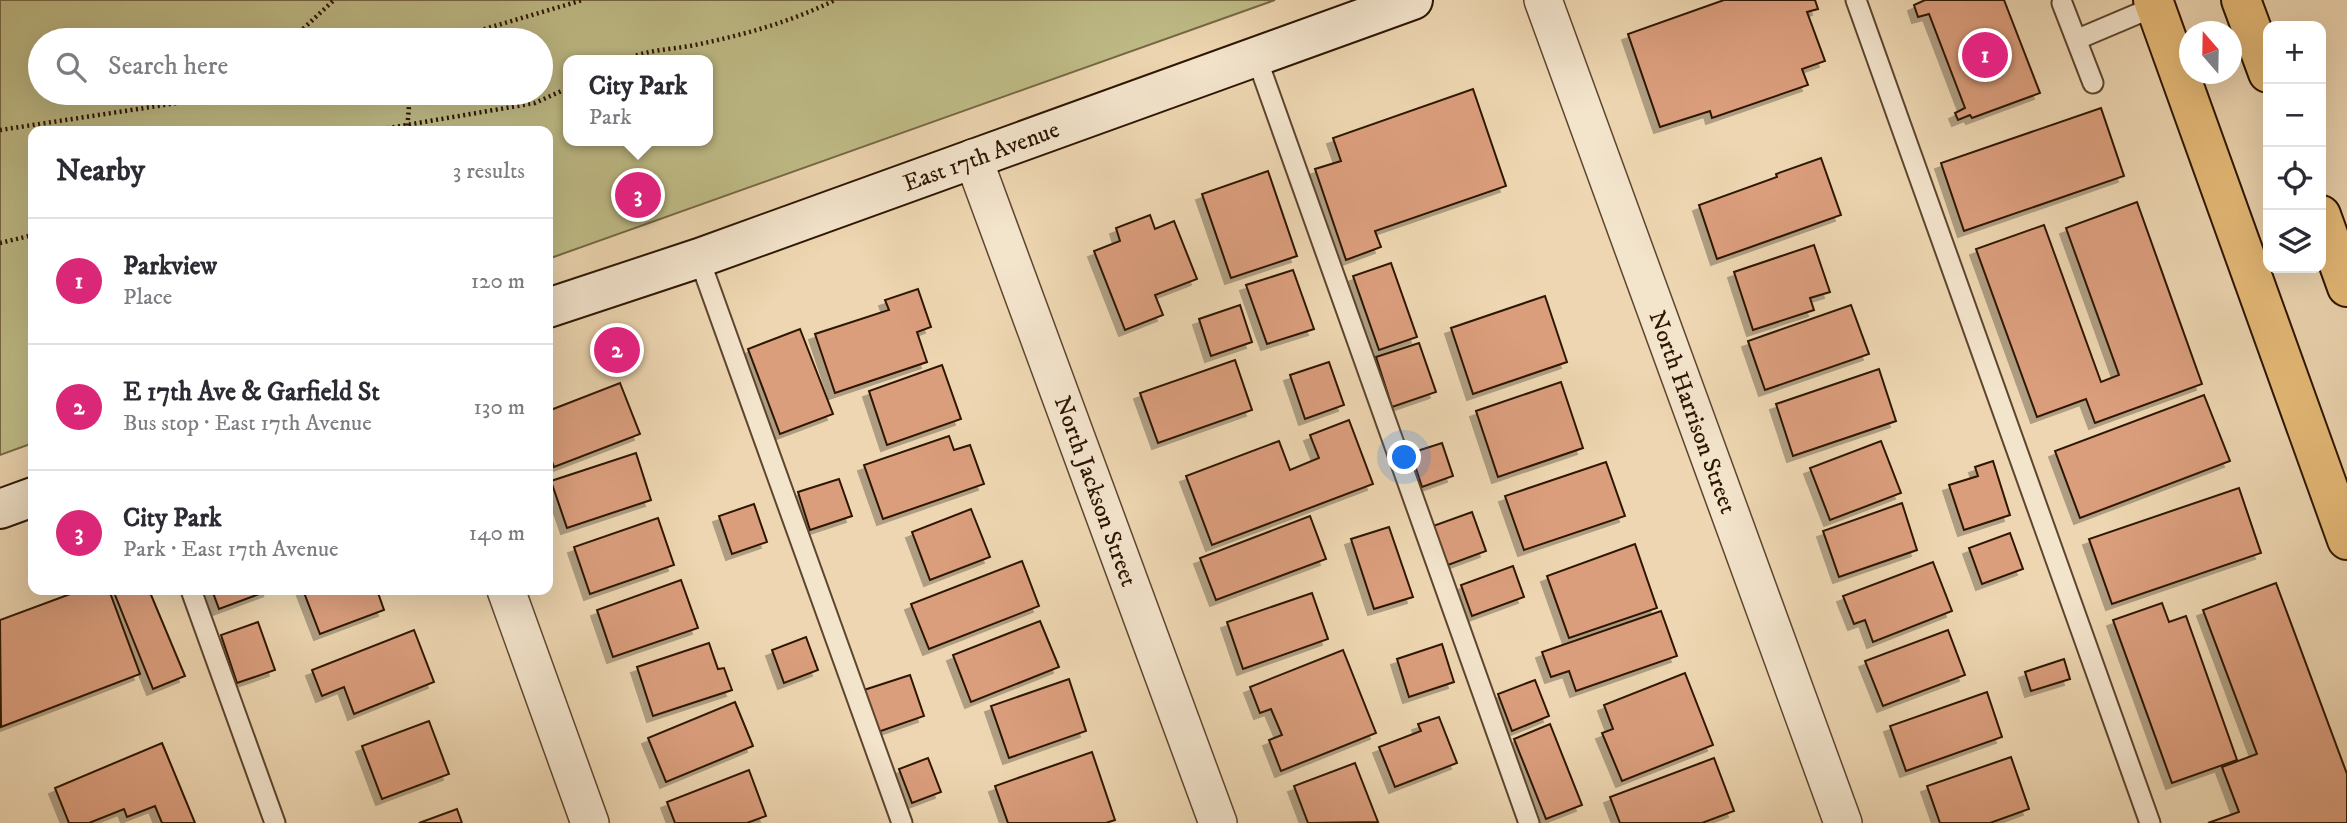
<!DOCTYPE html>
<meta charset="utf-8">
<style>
body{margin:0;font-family:"IM FELL DW Pica",serif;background:#f2f2f3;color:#2b2b33}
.controls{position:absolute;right:21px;top:21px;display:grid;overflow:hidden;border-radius:14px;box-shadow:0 7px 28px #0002}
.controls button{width:63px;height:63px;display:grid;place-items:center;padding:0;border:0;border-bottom:2px solid #e1e1e2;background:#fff;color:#2b2b33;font:35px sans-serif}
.compass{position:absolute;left:2179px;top:21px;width:63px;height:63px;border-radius:50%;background:#fff;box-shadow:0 7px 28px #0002;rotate:340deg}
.you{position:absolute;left:1405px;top:458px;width:24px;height:24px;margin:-18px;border:5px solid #fff;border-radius:50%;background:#1a73e8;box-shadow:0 0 0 10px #1a73e833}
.badge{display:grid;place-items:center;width:46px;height:46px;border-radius:50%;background:#db2777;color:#fff;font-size:23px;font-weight:700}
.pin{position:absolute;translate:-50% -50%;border:4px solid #fff;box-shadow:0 2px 7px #0006}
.popup{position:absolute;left:563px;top:55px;width:150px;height:91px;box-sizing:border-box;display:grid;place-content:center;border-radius:14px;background:#fff;filter:drop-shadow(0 2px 5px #0005);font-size:23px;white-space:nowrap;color:#7c7c81}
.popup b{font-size:26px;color:#2b2b33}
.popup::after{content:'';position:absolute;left:50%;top:100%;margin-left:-14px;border:14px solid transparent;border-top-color:#fff}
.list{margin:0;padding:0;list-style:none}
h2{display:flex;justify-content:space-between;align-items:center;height:91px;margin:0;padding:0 28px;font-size:30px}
h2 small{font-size:23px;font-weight:400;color:#7c7c81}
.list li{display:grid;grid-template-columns:46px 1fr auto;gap:21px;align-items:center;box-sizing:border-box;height:126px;padding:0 28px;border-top:2px solid #e1e1e2}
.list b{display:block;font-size:26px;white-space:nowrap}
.list p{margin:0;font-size:23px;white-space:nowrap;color:#7c7c81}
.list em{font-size:23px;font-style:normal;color:#7c7c81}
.icon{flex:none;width:38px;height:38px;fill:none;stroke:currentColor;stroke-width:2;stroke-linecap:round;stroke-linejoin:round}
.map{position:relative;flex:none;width:2347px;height:823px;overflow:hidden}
.search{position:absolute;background:#fff;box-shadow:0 7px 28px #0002;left:28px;top:28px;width:525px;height:77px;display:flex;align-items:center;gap:18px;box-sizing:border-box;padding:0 24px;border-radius:38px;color:#7c7c81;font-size:26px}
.panel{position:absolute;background:#fff;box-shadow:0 7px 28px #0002;left:28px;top:126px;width:525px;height:469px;border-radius:14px}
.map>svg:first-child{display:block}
.green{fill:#bfbc87;stroke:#766844;stroke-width:2;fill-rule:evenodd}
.building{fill:#db9e7d;stroke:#2d1502;stroke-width:2;filter:url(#shadow)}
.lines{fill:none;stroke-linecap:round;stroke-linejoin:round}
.lane-casing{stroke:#5d452e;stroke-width:23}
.street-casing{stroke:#5d452e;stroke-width:40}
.secondary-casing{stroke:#2d1502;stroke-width:42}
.primary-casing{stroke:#2d1502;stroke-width:42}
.path{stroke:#2d1502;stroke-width:4.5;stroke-dasharray:2 3.5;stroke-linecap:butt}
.lane{stroke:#f3e4cc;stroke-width:19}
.street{stroke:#f3e4cc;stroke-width:37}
.secondary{stroke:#f3e4cc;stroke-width:38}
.primary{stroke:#e6bb78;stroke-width:38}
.labels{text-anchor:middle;stroke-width:7;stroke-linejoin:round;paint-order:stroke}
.street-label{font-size:24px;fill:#2d1502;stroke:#f3e4cc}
</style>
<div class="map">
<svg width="2347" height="823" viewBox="0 0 2347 823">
<defs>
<filter id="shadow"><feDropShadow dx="-6" dy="6" stdDeviation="0" flood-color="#0004"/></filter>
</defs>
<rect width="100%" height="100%" fill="#edd6b1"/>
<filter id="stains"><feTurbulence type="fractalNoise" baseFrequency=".00286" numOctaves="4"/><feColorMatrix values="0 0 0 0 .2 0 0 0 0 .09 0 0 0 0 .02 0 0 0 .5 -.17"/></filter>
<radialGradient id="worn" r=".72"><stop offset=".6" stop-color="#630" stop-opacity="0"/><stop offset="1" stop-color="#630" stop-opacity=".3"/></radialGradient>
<path class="green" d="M0,0H1275L548,259V131H33V443L0,455ZM40,40H541V93H40ZM568,60H708V141H568Z"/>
<g class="building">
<polygon points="1724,0 1815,0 1818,9 1807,12 1825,61 1802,69 1808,85 1712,118 1710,111 1660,127 1628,34"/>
<polygon points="1925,0 2004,0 2040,93 1972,118 1970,115 1958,120 1955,113 1965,108 1929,14 1918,17 1914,5"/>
<polygon points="1473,89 1506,186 1375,231 1381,247 1346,260 1315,169 1341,161 1333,138"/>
<polygon points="2101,108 2124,176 1964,231 1941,163"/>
<polygon points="1821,158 1841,215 1717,259 1699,205 1777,177 1776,174"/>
<polygon points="1268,171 1297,256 1231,278 1202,194"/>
<polygon points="2137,202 2202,384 2095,423 2086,399 2037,417 1976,249 2044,225 2101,382 2119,375 2066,228"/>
<polygon points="1150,215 1155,229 1174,221 1197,279 1155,295 1163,315 1125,330 1094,251 1120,241 1116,228"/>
<polygon points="1814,245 1830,292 1810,298 1814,310 1753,330 1734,272"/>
<polygon points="1391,263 1417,337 1379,350 1353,276"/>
<polygon points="1293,270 1314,329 1267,344 1246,285"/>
<polygon points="918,289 931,327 917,332 927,362 835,393 815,334 889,310 885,300"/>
<polygon points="1545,296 1567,362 1473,394 1451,328"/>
<polygon points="1240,305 1252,342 1211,356 1199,319"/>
<polygon points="1851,305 1869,354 1765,390 1748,341"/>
<polygon points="800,329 833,414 780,434 748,349"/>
<polygon points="1419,343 1436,392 1392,407 1376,357"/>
<polygon points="1235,360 1252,410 1158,443 1140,393"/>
<polygon points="1329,362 1344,405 1305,419 1290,375"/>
<polygon points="942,365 961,419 887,445 869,391"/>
<polygon points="1879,369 1896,421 1793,456 1776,404"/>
<polygon points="1561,382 1583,448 1498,477 1476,411"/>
<polygon points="620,383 640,434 554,467 548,451 548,411"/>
<polygon points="2204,395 2230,461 2080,518 2055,451"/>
<polygon points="1349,420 1373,484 1212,545 1186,476 1279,441 1290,470 1319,458 1310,435"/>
<polygon points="949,436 954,450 970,445 984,484 883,519 864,465"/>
<polygon points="1881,441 1901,493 1830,520 1810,468"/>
<polygon points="1442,443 1453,476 1422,487 1411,453"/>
<polygon points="636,453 651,500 567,528 551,481"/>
<polygon points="1993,461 2010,515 1964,530 1949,485 1978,476 1975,467"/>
<polygon points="1606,462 1625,516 1524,550 1505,496"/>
<polygon points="839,479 852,516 810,530 798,492"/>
<polygon points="2239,488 2261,553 2112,604 2089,539"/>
<polygon points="1902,503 1917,550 1839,577 1823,531"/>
<polygon points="754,504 767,542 732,554 719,516"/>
<polygon points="971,509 990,557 930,580 912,532"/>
<polygon points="1472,512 1486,551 1448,565 1433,526"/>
<polygon points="1310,516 1326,559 1216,600 1200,558"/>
<polygon points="658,518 674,565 590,594 574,547"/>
<polygon points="1389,527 1413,597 1374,609 1351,539"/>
<polygon points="2010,533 2023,569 1982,584 1969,548"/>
<polygon points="1635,544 1657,608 1569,638 1547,576"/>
<polygon points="1022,561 1039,606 929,649 911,604"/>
<polygon points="1933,562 1952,611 1873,642 1865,620 1854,624 1843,596"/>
<polygon points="1513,566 1524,597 1472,616 1461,585"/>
<polygon points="681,580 698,628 613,657 597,610"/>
<polygon points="2276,583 2347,774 2347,823 2208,823 2239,812 2222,767 2257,754 2203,610"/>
<polygon points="81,590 109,590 140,674 1,727 0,620"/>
<polygon points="113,590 149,590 185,676 153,689"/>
<polygon points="212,590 270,590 219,609"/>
<polygon points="303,590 377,590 384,610 320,634"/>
<polygon points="1312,593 1328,639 1243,669 1227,622"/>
<polygon points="2162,603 2169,622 2186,616 2237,760 2172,783 2113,620"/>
<polygon points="1661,611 1677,656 1576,691 1569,671 1551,677 1542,652"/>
<polygon points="1040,621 1059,667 971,702 953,655"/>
<polygon points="258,622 275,670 237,683 221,635"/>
<polygon points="414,630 434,682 354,714 344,687 322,696 312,670"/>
<polygon points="1948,630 1965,675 1883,706 1865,661"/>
<polygon points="806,637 818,670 784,683 772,650"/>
<polygon points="709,643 718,669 724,668 732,690 653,716 637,667"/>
<polygon points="1442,644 1454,682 1409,697 1397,659"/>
<polygon points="1343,650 1376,733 1281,771 1269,740 1282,735 1271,709 1260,713 1250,687"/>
<polygon points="2064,659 2070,679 2031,691 2025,672"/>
<polygon points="1685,673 1713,745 1622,781 1602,733 1613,729 1604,705"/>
<polygon points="910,675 924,716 878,732 864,690"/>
<polygon points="1069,679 1086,731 1009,758 991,706"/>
<polygon points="1535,680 1549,716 1512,731 1498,694"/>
<polygon points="1987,692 2002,737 1906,771 1890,726"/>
<polygon points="735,702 753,746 666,782 648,738"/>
<polygon points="1439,717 1457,763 1395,787 1379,747 1421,731 1418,724"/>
<polygon points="429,721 449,774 382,799 362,746"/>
<polygon points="1550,724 1582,805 1546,819 1514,739"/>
<polygon points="162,743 195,823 162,823 155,806 127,817 124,809 89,823 69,823 55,788"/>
<polygon points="1092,752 1115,820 1106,823 1008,823 995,786"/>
<polygon points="2011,757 2029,809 1990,823 1940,823 1927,786"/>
<polygon points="928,758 941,792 912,803 899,769"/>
<polygon points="1714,758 1734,811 1702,823 1620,823 1610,797"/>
<polygon points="1355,763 1378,822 1308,823 1294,786"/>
<polygon points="749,770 766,816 747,823 675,823 667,802"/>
<polygon points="457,809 462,823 419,823"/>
</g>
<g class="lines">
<defs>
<g id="lane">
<polyline points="1856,0 2150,823"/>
<polyline points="2062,3 2093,83"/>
<polyline points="2078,39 2156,6"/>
<polyline points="1256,56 1529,823"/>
<polyline points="699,258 902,823"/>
<polyline points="191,590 275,823"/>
</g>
<g id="street">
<polyline points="1543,0 1843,823"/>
<polyline points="973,158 1218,823"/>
<polyline points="506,590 590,823"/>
</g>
<g id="secondary">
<polyline points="548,308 699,258 1413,0"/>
<polyline points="0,509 33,497"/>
</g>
<g id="primary">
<polyline points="2153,0 2347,540"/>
<polyline points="2241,0 2268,73"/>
<polyline points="2321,215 2347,287"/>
</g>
</defs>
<use href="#lane" class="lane-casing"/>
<use href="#street" class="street-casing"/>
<use href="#secondary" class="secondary-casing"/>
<use href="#primary" class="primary-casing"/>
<g class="path">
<polyline points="291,40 334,0"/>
<polyline points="447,40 583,0"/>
<path d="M626,60C647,49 671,50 695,45C743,35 791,22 835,0"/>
<polyline points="0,130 243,93"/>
<polyline points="371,131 535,103 568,88"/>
<polyline points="407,131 410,93"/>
<polyline points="0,243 33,235"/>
</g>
<use href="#lane" class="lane"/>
<use href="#street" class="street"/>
<use href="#secondary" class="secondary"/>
<use href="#primary" class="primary"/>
</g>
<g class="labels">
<g class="street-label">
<text transform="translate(981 156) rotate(-20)" y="8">East 17th Avenue</text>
<text transform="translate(1693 412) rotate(70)" y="8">North Harrison Street</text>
<text transform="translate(1096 491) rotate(70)" y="8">North Jackson Street</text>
</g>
</g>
<rect width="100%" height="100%" filter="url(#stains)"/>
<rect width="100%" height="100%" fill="url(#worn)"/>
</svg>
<div class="controls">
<button>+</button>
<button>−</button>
<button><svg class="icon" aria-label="locate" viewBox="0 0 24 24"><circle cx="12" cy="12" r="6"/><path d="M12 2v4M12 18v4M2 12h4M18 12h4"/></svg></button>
<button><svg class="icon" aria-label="layers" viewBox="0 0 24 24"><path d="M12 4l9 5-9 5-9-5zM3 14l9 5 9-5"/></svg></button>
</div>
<svg class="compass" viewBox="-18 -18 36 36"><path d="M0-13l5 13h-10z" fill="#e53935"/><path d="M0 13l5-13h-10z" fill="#7c7c81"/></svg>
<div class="you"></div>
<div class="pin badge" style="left:1985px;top:55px">1</div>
<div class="pin badge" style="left:617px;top:350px">2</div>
<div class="pin badge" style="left:638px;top:195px">3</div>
<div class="popup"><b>City Park</b>Park</div>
<div class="search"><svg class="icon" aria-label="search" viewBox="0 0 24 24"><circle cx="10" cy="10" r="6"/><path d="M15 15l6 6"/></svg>Search here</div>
<section class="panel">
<h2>Nearby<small>3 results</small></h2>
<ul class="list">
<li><span class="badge">1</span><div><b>Parkview</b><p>Place</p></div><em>120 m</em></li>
<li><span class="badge">2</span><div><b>E 17th Ave &amp; Garfield St</b><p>Bus stop · East 17th Avenue</p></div><em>130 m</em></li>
<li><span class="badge">3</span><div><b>City Park</b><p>Park · East 17th Avenue</p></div><em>140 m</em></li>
</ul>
</section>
</div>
